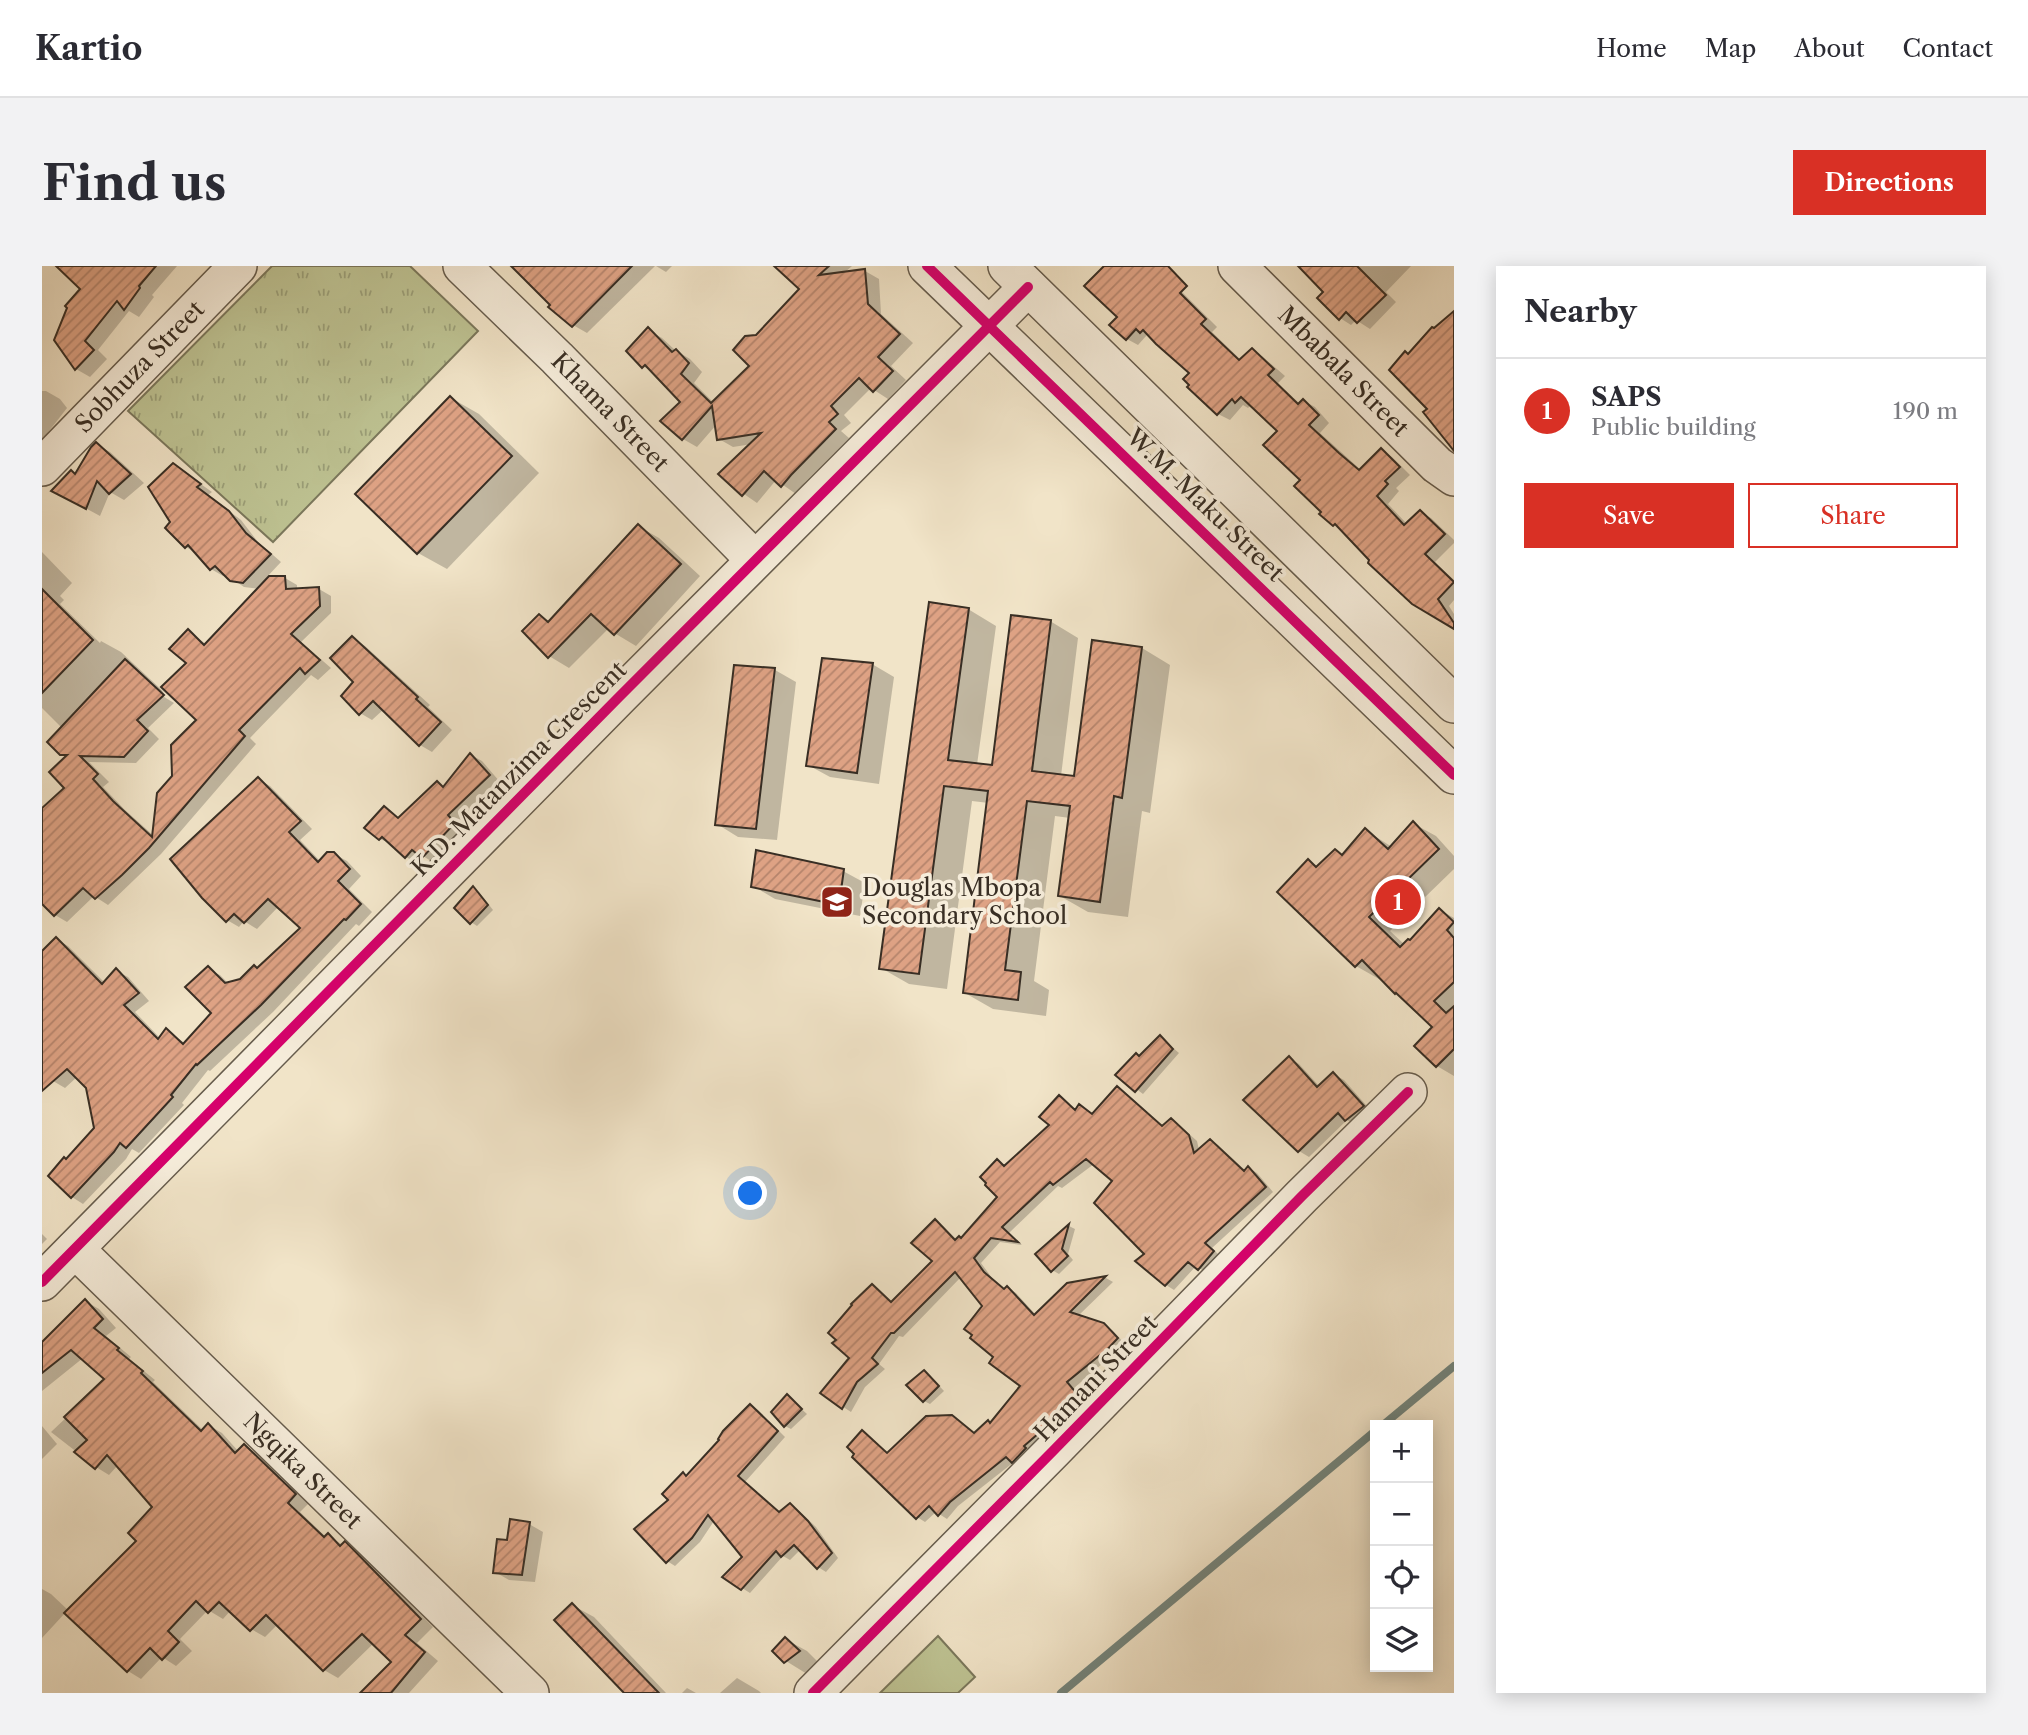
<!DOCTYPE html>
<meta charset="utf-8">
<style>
body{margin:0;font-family:"Libre Caslon Text",serif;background:#f2f2f3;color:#2b2b33}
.controls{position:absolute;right:21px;bottom:21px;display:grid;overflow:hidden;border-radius:0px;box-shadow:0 4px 18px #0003}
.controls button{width:63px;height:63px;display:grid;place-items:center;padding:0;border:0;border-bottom:2px solid #e1e1e2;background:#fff;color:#2b2b33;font:35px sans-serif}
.you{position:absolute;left:709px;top:928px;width:24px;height:24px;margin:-18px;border:5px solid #fff;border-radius:50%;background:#1a73e8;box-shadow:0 0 0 10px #1a73e833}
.badge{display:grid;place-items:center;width:46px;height:46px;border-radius:50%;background:#d93025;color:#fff;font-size:23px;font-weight:700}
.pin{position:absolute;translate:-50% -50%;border:4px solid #fff;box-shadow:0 2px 7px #0006}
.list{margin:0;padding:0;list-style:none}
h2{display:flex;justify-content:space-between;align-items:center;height:91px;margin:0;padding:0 28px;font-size:30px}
h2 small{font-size:23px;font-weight:400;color:#7c7c81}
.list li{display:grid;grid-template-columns:46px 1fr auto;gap:21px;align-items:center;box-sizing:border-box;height:105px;padding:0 28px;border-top:2px solid #e1e1e2}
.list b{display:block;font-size:26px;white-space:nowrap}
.list p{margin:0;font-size:23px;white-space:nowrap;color:#7c7c81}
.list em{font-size:23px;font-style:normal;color:#7c7c81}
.actions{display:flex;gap:14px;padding:21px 28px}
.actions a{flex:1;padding:16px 0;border:2px solid #d93025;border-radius:0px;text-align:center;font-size:24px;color:#d93025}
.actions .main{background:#d93025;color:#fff}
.icon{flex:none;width:38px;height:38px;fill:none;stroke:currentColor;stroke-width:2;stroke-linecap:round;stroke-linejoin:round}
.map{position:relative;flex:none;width:1412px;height:1427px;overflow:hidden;border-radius:0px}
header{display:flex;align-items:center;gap:42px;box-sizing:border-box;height:98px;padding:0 35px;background:#fff;border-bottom:2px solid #e1e1e2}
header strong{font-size:33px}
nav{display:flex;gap:38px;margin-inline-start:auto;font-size:24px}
.intro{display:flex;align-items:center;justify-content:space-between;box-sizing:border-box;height:168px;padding:0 42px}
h1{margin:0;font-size:49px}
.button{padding:18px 32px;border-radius:0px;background:#d93025;color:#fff;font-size:24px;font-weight:700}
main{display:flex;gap:42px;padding:0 42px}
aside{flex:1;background:#fff;border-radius:0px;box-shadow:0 4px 18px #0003}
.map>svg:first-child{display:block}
.grass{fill:#bec393;stroke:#7b785c;stroke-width:2}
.park{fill:url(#park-tufts);stroke:#7b785c;stroke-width:2}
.shadow{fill:#0003}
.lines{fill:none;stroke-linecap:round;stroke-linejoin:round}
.stream{stroke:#73847c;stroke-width:8}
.building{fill:url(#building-hatch);stroke:#382e24;stroke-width:2}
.minor-casing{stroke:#665c4d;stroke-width:40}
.minor{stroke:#f6eddb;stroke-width:37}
.cycleway-casing{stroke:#f6eddb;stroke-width:15}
.cycleway{stroke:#d6006c;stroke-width:10}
.labels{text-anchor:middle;stroke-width:7;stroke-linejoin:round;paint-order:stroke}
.street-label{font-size:24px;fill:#382e24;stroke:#f6eddb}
.poi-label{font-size:24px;fill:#382e24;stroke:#f6eddb;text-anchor:start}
</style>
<header>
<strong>Kartio</strong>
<nav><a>Home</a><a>Map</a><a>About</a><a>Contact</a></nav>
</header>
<div class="intro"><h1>Find us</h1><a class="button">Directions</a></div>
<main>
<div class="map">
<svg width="1412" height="1427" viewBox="0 0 1412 1427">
<defs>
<pattern id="park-tufts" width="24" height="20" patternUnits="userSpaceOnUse" patternTransform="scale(1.75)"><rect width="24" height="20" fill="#bec393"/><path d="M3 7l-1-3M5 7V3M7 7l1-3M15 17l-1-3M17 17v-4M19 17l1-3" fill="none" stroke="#9b9f78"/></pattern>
<pattern id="building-hatch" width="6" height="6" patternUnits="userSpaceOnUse" patternTransform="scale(1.75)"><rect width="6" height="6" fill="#dea284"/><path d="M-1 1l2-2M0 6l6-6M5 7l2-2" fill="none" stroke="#b5846c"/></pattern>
</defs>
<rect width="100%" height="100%" fill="#f1e4c8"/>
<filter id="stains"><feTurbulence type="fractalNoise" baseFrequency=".00286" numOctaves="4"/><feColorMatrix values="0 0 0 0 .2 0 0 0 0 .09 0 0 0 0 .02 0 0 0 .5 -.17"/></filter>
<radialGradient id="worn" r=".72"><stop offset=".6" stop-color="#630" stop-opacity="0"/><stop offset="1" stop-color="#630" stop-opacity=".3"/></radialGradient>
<polygon class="grass" points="896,1370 933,1411 916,1427 838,1427"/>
<polygon class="park" points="230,0 368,0 436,65 231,276 86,145"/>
<g class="shadow">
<polygon points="16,0 135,0 110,29 112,31 97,51 87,45 56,84 65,93 48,111 34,103 41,23"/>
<polygon points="475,0 613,0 545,67 531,59"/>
<polygon points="614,0 630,0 624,6"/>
<polygon points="735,0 810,0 801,8 823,5 837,13 839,48 871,77 849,100 864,114 846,133 829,122 802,149 809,157 799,165 807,172 763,216 754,228 734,214 715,237 702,228 678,208 710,178 691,181 677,173 675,158 655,181 641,173 641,136 613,107 601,100 606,64 620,72 633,84 648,93 660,106 652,117 672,137 709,100 714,71 759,23"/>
<polygon points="1061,0 1102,0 1138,24 1175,61 1170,66 1199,94 1210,84 1221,91 1243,110 1236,117 1258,138 1262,135 1273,141 1287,157 1278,167 1319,204 1339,184 1350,191 1368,209 1354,222 1357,225 1346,238 1365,258 1378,246 1389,252 1412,274 1412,277 1393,296 1412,314 1412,334 1407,340 1412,348 1412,361 1329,294 1300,263 1280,248 1281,246 1260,214 1237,165 1210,138 1206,142 1201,139 1188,154 1176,148 1150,107 1111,73 1105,69 1096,79 1085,73 1060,1"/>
<polygon points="1259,0 1369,0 1344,26 1354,36 1328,63 1314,54 1309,59 1298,52 1284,26"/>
<polygon points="0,125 4,125 18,133 25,142 0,174"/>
<polygon points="409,132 437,148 497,207 405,303 376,287 316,228"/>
<polygon points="54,178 68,186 102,217 82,234 68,226 58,250 25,232 34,209"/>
<polygon points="132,199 170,226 166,229 199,254 216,276 239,296 224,312 243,312 255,319 255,324 277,323 289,330 289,347 259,376 289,402 276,414 269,409 208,472 214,478 119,588 66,639 52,630 25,656 13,649 1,637 0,638 0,544 25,522 25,492 19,488 20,462 0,442 0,286 30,317 18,330 22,334 18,338 58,377 59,375 79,386 123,427 115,423 114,426 132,437 106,462 117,473 94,497 47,496 67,516 61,521 83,544 112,570 132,511 156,454 146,397 147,366 164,378 217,323 202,321 183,308 181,310 169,303 156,288 144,281 131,257"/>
<polygon points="596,260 617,272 658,310 594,380 574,368 567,362 527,402 507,390 498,350 508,356"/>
<polygon points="926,343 954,360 935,499 951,501 1008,355 1036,372 1019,510 1034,512 1100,382 1128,399 1108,547 1100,545 1086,651 1046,646 1018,630 1028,552 1013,550 992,715 1007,724 1004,750 951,743 923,727 947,537 930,535 905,723 867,718 839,702"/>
<polygon points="310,372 323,380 388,439 386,441 410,464 390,486 378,479 342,443 330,454 318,447"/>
<polygon points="830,398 852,411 837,518 788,511 766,499"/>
<polygon points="693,401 733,404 754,416 735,574 696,571 675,558"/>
<polygon points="429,489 440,495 458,516 416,557 423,564 392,597 381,590 375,597 364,591 350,578 338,573 343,542 358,552 395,517 403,522"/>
<polygon points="216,513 228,520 270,563 258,574 278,595 292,588 305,595 319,610 307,623 330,646 317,660 314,658 231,746 168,805 166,804 140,837 142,839 97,887 90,883 84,893 41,938 30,931 25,894 54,863 45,821 35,811 23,822 11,815 0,804 0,687 14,673 26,680 63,717 74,705 86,711 107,735 93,746 118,772 124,764 144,778 171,747 166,703 178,709 187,718 199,714 216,703 260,662 237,640 215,663 202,655 197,661 185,654"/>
<polygon points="1372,558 1394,570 1412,590 1412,603 1348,665 1363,679 1369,676 1398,644 1412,652 1412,810 1395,800 1375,780 1392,761 1338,711 1337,713 1314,700 1267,595 1277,601 1301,590 1323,564 1350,581"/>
<polygon points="801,605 823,617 818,650 733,633 711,620"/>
<polygon points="431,623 437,626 451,644 435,660 429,656"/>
<polygon points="1118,771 1137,787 1101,828 1076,809 1099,791"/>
<polygon points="1247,792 1257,798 1278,821 1291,808 1302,814 1331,847 1315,860 1305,854 1267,891 1257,885"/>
<polygon points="1075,822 1084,827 1122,861 1129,854 1137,859 1155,875 1157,884 1168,875 1176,879 1204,905 1207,902 1215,907 1231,926 1170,982 1179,991 1165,1007 1154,1000 1132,1024 1124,1019 1105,988 1072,915 1052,898 1020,922 1016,920 967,967 980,979 958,976 939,997 950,1012 963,1024 966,1022 974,1027 994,1049 1026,1018 1064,1012 1071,1016 1036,1050 1061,1059 1070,1064 1083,1078 1069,1093 1067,1092 1032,1122 1043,1135 979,1200 972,1196 916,1240 905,1253 894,1246 883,1256 875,1251 820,1166 828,1171 846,1187 910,1150 934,1168 950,1158 981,1120 953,1091 942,1040 919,1011 861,1071 857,1070 837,1098 843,1103 823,1121 809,1146 780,1127 809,1092 830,1020 851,1037 892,995 893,956 901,960 915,974 920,974 957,931 955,896 964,901 1009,859 1018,832 1035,845 1051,849"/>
<polygon points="1027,960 1033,963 1026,988 1031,994 1017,1008 1010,1004 996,988"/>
<polygon points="0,968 5,973 0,978"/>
<polygon points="43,1035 57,1043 74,1062 64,1070 89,1091 87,1093 113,1114 111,1116 162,1165 166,1159 180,1167 197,1186 203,1180 216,1188 267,1237 258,1246 284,1271 286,1270 301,1279 303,1278 316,1285 391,1361 375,1377 396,1395 367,1427 321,1427 352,1396 332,1377 296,1412 282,1404 236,1358 223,1371 209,1363 189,1344 181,1353 166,1344 138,1373 150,1385 134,1400 120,1391 99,1413 86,1405 24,1346 0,1372 0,1323 9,1328 27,1345 96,1275 112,1241 76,1199 67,1209 54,1201 9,1166 65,1113 41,1092 0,1125 0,1079"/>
<polygon points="882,1106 888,1110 902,1125 888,1138 882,1135"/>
<polygon points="745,1130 765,1148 749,1163 743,1160"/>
<polygon points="708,1140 716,1144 743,1171 703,1216 739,1247 748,1239 756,1244 774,1261 796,1292 784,1306 776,1301 759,1283 748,1294 741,1290 708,1327 700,1322 702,1291 672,1255 658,1276 633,1300 625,1295 628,1234 645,1211"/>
<polygon points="0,1160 15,1178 0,1193"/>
<polygon points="487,1258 501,1266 493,1316 467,1314 453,1306 467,1276"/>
<polygon points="530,1339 552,1351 624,1427 584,1427"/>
<polygon points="743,1373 765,1385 778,1398 765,1408 744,1395"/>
<polygon points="695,1412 717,1425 719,1427 678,1427"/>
<polygon points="645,1422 654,1427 640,1427"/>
</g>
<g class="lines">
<g class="stream">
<polyline points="1341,1159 1412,1100"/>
<polyline points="1019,1427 1333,1165"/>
</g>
</g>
<g class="building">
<polygon points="14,0 114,0 97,20 98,22 82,44 75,35 43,75 52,84 33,104 12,74 25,42 23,40 38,23"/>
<polygon points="469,0 590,0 530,61 506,41 508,39"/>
<polygon points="732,0 787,0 777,9 823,3 826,38 858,68 836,91 851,105 831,126 817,112 789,140 796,148 787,156 794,163 749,209 739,221 722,205 700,230 676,208 719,167 675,174 670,140 640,174 618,155 638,136 603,99 600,102 584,85 606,61 630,86 634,83 647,97 639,108 669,137 707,100 691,84 703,70 714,69 757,23"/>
<polygon points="1062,0 1126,0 1145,20 1138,27 1164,53 1159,58 1197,94 1210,82 1232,103 1226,109 1256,138 1261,133 1277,149 1267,159 1297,187 1317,204 1339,182 1358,201 1343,215 1346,218 1335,230 1362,259 1378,244 1403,268 1383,288 1412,316 1396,333 1412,357 1412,363 1370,338 1326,297 1327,294 1293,258 1291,260 1277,248 1279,246 1252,220 1258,214 1221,179 1235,165 1199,131 1193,137 1190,133 1175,149 1145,121 1147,119 1141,113 1147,107 1114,78 1101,64 1098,67 1094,63 1084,74 1067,59 1075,51 1042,20"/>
<polygon points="1256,0 1315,0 1344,29 1315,57 1304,46 1297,54 1275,32 1281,26"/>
<polygon points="1412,45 1412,185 1381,146 1385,143 1347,104 1363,85 1366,88 1390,61 1392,62"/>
<polygon points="408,130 470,190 375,288 313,228"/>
<polygon points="54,176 89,208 67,228 55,215 44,243 9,225 29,204 33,208 49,181"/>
<polygon points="131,197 159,218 155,221 187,245 204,267 229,288 201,317 188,315 173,300 168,304 146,279 143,282 123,262 128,256 106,221"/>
<polygon points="596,258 639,298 572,369 549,348 506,392 480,365 497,348 506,356"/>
<polygon points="227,310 243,310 244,323 277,321 278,340 249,368 278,394 263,408 258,402 197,464 203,470 107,582 80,609 53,633 41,622 12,650 0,638 0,542 22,522 7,506 25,489 18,489 5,476 83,393 122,429 95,454 106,465 82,491 38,490 56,508 51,513 71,535 110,571 115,527 130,510 129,479 154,454 119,421 144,397 127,383 146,363 162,379"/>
<polygon points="0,323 51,374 0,427"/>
<polygon points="887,336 927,342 906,494 950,499 969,349 1009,354 990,505 1032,510 1050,374 1100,381 1080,532 1072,530 1058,636 1016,630 1028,540 985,535 963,704 979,706 976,734 921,727 946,525 902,520 877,708 837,703"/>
<polygon points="310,370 376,431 374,433 399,456 377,480 331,435 317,449 299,430 311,416 288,392"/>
<polygon points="780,392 831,397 815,507 764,500"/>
<polygon points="692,399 733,402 714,563 673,559"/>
<polygon points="428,487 448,509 406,549 413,557 380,592 370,584 363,592 340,571 337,574 322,562 342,540 356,552 395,515 401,521"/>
<polygon points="216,511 259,555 247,566 276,596 285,586 292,586 308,603 296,615 319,638 304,654 302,653 219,739 155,799 154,798 129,829 131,831 84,882 78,877 72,886 29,932 6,910 22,891 24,893 52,862 44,822 25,803 0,825 0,685 14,671 60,718 74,702 97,727 82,739 116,773 124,762 141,778 169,747 143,721 166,700 183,717 198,713 212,699 215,702 258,662 226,633 202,657 192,648 184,656 160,632 128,593"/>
<polygon points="1371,555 1397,583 1327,651 1358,681 1366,673 1368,674 1397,642 1412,656 1405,664 1412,672 1412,716 1392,735 1404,747 1412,740 1412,783 1394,801 1372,780 1390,761 1354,727 1353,728 1320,694 1313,701 1235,626 1266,593 1274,601 1293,583 1300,589 1323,562 1346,583"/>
<polygon points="714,584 802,603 797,639 709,621"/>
<polygon points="431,620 446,639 428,658 412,642"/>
<polygon points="1118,769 1131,783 1093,826 1073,809 1094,787 1097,790"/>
<polygon points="1247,790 1275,821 1291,806 1322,840 1303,855 1296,847 1256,886 1201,834"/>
<polygon points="1075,820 1120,860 1129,852 1147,869 1152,887 1168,873 1202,905 1206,900 1224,921 1163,977 1172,985 1156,1004 1146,996 1123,1020 1093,995 1102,988 1052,937 1070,915 1044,893 1011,919 1008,916 960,961 976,976 949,972 932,992 942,1006 962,1023 965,1020 992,1049 1025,1017 1064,1010 1028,1046 1062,1057 1076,1072 1059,1090 1058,1089 1025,1116 1036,1129 1012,1154 982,1180 984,1182 970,1197 964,1191 908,1236 896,1250 887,1240 874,1253 810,1191 812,1188 805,1181 820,1164 845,1187 884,1150 910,1149 932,1167 946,1154 948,1157 978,1120 947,1097 951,1091 928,1072 930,1069 922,1063 940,1040 913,1006 852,1067 849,1067 830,1092 836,1098 815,1116 800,1143 778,1127 807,1092 790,1077 794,1074 786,1067 810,1039 809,1038 830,1018 849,1036 890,995 869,977 893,953 913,974 917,970 919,972 955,931 943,919 944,917 938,911 955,893 962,900 1007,859 997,851 1017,829 1033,844 1037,838 1050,848"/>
<polygon points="1027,958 1020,983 1026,990 1009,1006 993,988"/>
<polygon points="43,1033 61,1053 52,1062 77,1082 75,1084 101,1105 99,1107 159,1165 166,1157 193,1187 202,1178 254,1228 246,1237 282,1271 286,1267 298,1280 303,1275 379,1353 363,1369 383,1386 349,1427 318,1427 349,1396 320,1368 281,1405 224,1349 208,1365 177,1336 166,1347 154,1335 126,1365 137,1376 120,1394 108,1382 85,1406 22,1347 94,1275 86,1267 110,1241 65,1189 53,1203 32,1186 45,1174 22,1151 62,1113 29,1084 0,1107 0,1076"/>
<polygon points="882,1104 897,1120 881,1136 864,1119"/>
<polygon points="745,1128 760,1143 742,1161 729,1146"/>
<polygon points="708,1138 736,1165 696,1210 737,1246 748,1237 766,1255 790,1287 775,1303 752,1279 739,1291 734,1285 699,1324 680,1311 700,1291 666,1249 650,1272 624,1297 592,1263 626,1234 620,1228 641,1206 644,1210 677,1174 676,1173 681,1165"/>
<polygon points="468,1253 488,1256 480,1309 451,1307 455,1273 465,1274"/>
<polygon points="530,1337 617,1427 582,1427 512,1354"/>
<polygon points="743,1371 758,1385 742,1397 730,1385"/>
</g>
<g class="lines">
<defs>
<g id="minor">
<path id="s1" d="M420,0L515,92L713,294"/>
<polyline points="885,0 1412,509"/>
<polyline points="965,0 1412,438"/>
<path id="s2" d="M1195,0L1395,199L1412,211"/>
<path id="s3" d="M0,201L196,0"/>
<path id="s4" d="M33,983L488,1427"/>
<polyline points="0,1016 577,431 986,21"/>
<polyline points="771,1427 1011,1185 1260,930 1366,826"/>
</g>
</defs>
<use href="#minor" class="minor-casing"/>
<use href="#minor" class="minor"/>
<defs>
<g id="cycleway">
<polyline points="885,0 1412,509"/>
<polyline points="0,1016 577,431 986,21"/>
<polyline points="771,1427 1011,1185 1260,930 1366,826"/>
</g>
</defs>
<use href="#cycleway" class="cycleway-casing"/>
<use href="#cycleway" class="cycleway"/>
</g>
<defs>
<symbol id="school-square" viewBox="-11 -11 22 22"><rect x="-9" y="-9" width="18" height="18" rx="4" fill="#8f2418" stroke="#f6eddb"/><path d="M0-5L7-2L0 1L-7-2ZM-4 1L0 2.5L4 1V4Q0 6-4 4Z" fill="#fff"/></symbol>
</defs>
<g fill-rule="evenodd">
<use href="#school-square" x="776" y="617" width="38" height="38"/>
</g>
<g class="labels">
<g class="street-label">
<text dy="8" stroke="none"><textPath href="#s3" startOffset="140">Sobhuza Street</textPath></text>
<text dy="8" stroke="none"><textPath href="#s2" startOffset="150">Mbabala Street</textPath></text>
<text dy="8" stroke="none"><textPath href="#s1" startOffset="208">Khama Street</textPath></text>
<text transform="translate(1163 239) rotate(44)" y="8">W.M. Maku Street</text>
<text transform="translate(477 503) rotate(-45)" y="8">K.D. Matanzima Crescent</text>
<text transform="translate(1054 1112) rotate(-46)" y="8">Hamani Street</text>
<text dy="8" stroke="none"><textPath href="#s4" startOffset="318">Ngqika Street</textPath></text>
</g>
<g class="poi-label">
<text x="820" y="630">Douglas Mbopa<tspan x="820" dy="28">Secondary School</tspan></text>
</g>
</g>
<rect width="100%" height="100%" filter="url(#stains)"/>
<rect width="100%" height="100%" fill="url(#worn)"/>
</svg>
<div class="controls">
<button>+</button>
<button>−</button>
<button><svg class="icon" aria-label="locate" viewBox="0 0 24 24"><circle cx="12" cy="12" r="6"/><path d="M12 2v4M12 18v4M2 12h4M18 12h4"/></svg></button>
<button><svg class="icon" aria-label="layers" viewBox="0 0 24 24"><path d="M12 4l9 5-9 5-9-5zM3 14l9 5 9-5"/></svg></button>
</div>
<div class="you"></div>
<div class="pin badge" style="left:1356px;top:636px">1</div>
</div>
<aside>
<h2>Nearby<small></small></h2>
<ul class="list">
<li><span class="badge">1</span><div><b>SAPS</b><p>Public building</p></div><em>190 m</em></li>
</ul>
<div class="actions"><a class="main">Save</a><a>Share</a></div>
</aside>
</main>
